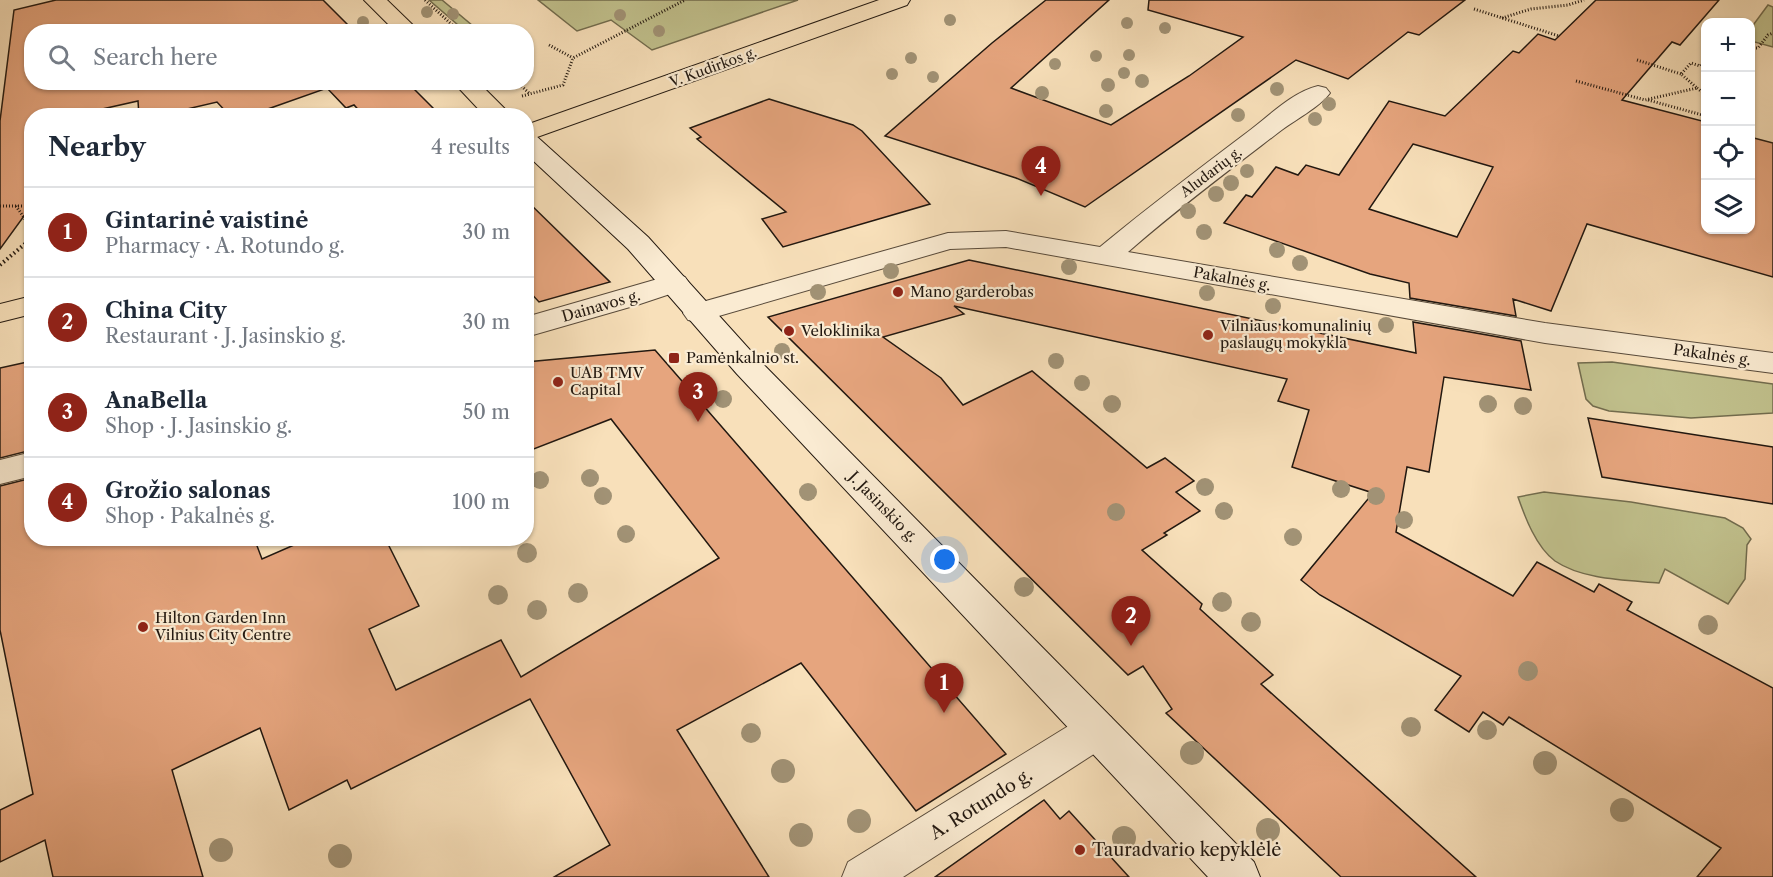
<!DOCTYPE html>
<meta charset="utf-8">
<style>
body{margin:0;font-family:"Libre Caslon Text",serif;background:#f6f6f7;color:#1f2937}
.controls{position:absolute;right:18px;top:18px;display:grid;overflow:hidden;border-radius:12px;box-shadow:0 2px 4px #0004}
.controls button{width:54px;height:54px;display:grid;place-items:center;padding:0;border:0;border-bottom:2px solid #e0e1e3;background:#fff;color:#1f2937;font:30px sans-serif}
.you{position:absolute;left:945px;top:560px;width:21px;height:21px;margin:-15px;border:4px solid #fff;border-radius:50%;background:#1a73e8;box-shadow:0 0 0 9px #1a73e833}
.badge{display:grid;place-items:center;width:39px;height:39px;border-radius:50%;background:#8f2418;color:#fff;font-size:20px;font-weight:700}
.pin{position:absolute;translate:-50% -50px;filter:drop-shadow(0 2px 3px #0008)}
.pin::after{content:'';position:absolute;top:32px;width:21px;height:18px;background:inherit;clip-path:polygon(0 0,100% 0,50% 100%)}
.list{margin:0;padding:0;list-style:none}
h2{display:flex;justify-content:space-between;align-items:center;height:78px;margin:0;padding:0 24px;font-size:26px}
h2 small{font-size:20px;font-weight:400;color:#747a83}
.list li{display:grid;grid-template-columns:39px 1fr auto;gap:18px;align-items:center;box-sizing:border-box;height:90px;padding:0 24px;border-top:2px solid #e0e1e3}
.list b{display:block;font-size:22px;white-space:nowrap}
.list p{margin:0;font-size:20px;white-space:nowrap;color:#747a83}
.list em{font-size:20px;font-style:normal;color:#747a83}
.icon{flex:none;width:33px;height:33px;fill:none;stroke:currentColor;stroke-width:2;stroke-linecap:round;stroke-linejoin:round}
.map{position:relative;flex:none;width:1773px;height:877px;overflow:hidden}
.search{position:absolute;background:#fff;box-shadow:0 2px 4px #0004;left:24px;top:24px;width:510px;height:66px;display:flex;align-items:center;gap:15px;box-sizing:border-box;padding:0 21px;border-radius:24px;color:#747a83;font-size:22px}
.panel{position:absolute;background:#fff;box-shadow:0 2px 4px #0004;left:24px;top:108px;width:510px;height:438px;border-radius:24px}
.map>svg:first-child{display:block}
.green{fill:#c1c18d;stroke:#726c4e;stroke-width:1.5}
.building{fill:#e6a57e;stroke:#221810;stroke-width:1.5;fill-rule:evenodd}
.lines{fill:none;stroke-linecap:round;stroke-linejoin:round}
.minor-casing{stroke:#584a3a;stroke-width:2}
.secondary-casing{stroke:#221810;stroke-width:2}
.primary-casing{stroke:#221810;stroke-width:2}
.path-far1{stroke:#221810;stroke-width:3;stroke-dasharray:1 2;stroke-linecap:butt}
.path{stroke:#221810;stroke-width:4;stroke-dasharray:1.5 3;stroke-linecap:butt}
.minor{fill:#faebd2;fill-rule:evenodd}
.secondary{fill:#faebd2;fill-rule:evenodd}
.primary{fill:#f8e0ba;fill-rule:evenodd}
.tree{fill:#a19275}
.poi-dot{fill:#8f2418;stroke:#faebd2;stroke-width:2}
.labels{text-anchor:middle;stroke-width:4.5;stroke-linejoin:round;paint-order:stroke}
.far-street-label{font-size:14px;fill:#221810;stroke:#faebd2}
.street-label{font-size:15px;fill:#221810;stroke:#faebd2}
.poi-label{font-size:15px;fill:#221810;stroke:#faebd2;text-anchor:start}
.near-street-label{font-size:18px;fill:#221810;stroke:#faebd2}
.near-poi-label{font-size:18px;fill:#221810;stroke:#faebd2;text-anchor:start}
</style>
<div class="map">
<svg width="1773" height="877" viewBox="0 0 1773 877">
<rect width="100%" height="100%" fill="#f8e0ba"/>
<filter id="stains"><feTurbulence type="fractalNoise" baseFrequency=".00333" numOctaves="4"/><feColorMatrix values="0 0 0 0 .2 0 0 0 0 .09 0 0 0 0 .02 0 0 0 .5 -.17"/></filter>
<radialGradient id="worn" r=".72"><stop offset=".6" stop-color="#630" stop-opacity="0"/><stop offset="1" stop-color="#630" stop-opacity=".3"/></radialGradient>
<g class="green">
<polygon points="429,0 442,0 479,31 465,31"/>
<polygon points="538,0 798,0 652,50 611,20 577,31"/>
<polygon points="1768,5 1773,7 1773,47 1751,41 1751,28"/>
<polygon points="1612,362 1773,384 1773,413 1691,418 1609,411 1593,406 1586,399 1578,363"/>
<path d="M1544,492L1631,502L1725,518L1743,528L1751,539L1747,545L1745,579L1728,604L1665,569L1659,583C1627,580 1583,580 1555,561C1536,547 1525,517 1518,497Z"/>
</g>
<g class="building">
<polygon points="56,0 323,0 355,32 32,32 32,82 407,82 441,116 364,116 354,105 346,108 327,88 248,116 230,116 217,102 157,116 139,116 138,101 71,116 32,116 32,205 0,249 0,121 14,10"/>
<polygon points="1046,0 1109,0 1011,88 1111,125 1189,76 1243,37 1148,10 1149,0 1465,0 1419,35 1408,32 1348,79 1296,60 1085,207 1016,178 885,136 992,43"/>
<path d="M1596,0H1719L1680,45L1672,42L1622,100L1706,122V230H1750V137L1773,143V277L1587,224L1551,311L1513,299L1516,316L1410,298L1409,283L1370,274L1224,223L1246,195L1252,197L1276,167L1298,175L1306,165L1339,175L1389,101L1445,116L1513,51L1519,53L1538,34L1555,40ZM1413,144L1493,167L1457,237L1369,209Z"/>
<polygon points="769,99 853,125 862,131 930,204 783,247 762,219 786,212 697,139 701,137 690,128"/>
<polygon points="526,200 610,282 539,302 526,288"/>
<polygon points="969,260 1416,353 1413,322 1521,341 1531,390 1444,377 1429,472 1407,467 1396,532 1513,596 1537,562 1594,592 1599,584 1632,602 1627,610 1773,688 1773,877 1697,877 1721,848 1509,717 1503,725 1483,712 1469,732 1435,710 1461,676 1320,595 1301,580 1373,493 1292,467 1309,410 1278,401 1287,379 954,306 964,314 883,337 941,378 963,405 1032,371 1147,468 1165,458 1194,481 1176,492 1200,511 1164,533 1167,535 1142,550 1202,604 1200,609 1273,675 1261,684 1476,877 1341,877 1166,713 1172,709 1143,666 1128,675 768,317"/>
<polygon points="655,350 1006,754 916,811 801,663 677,730 769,877 554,877 610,845 530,699 351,789 347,780 289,810 260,728 172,770 203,877 53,877 45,840 0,862 0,810 33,794 0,630 0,486 32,478 32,538 254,538 262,559 310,538 385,538 419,606 369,629 396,690 501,640 521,677 719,558 611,419 526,452 526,362"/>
<polygon points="32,361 32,450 0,458 0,368"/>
<polygon points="1588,418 1773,447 1773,504 1602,477"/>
<polygon points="1044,800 1060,819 1069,811 1129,877 935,877"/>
</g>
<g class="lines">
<defs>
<g id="minor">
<path d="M1318,86L1326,88L1330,93C1320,107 1293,121 1279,132C1228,171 1176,210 1128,252L1545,323L1773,353V373L1545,343L1006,247L950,249L698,322L688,320L683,313L688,306L948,233L1006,231L1100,247C1147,208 1196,171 1245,134C1267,118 1292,92 1318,86Z"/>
<polygon points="675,274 685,277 689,283 685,289 637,305 526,337 526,317"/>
<polygon points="32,452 32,476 0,484 0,460"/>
<polygon points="1097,712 1111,717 1117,730 1111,743 903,877 842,877 848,862 1083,717"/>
</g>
<polygon id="secondary" points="526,133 535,135 648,237 759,360 1254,862 1260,877 1208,877 737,374 628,249 526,154"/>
<g id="primary">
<polygon points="364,0 387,0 420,32 396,32"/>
<polygon points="879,0 910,0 907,5 526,141 526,125"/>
<polygon points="453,82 478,82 512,116 485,116"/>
<polygon points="32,296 32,314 0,322 0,304"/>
</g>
</defs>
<use href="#minor" class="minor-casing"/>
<use href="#secondary" class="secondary-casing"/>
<use href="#primary" class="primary-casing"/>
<g class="path-far1">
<polyline points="425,0 460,32"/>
<polyline points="1474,9 1559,36"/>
<polyline points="1502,18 1531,9 1568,5 1584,0"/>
<polyline points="549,45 573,58"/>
<polyline points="1750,48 1758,48 1768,35 1773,33"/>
<polyline points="1637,60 1681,74"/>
<polyline points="1576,81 1645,100 1697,88 1681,74 1691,63 1700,66 1706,60"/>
<polyline points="517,82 529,93"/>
<polyline points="1697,88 1706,95"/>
<polyline points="522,96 563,85 573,58 685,0"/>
<polyline points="1648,100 1706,116"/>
<polyline points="0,206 32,206"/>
<polyline points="16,206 29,225"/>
</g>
<g class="path">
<polyline points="28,223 32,229"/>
<polyline points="0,265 32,238"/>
</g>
<use href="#minor" class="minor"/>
<use href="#secondary" class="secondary"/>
<use href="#primary" class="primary"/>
</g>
<g class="tree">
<circle cx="427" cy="12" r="6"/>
<circle cx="453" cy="14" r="6"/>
<circle cx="620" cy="15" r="6"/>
<circle cx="950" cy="20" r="6"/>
<circle cx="363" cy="22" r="6"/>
<circle cx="1127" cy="23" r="6"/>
<circle cx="1165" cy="28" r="6"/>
<circle cx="659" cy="31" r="6"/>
<circle cx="1129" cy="55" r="6"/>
<circle cx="1096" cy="56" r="6"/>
<circle cx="911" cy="58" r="6"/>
<circle cx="1055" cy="64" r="6"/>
<circle cx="1124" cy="73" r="6"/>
<circle cx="892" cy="74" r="6"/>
<circle cx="933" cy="77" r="6"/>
<circle cx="1142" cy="81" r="7"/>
<circle cx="1108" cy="85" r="7"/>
<circle cx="1277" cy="89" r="7"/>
<circle cx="1042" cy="93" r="7"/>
<circle cx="1329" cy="104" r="7"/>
<circle cx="1106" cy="111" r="7"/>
<circle cx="1238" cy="115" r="7"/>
<circle cx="1315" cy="119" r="7"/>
<circle cx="1247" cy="171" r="7"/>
<circle cx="1231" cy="183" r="8"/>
<circle cx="1216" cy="194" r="8"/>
<circle cx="1188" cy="211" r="8"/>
<circle cx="1204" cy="232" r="8"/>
<circle cx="1277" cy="250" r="8"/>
<circle cx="1300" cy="263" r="8"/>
<circle cx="1069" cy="267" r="8"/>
<circle cx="891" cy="271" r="8"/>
<circle cx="818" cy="292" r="8"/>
<circle cx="1207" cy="293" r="8"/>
<circle cx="1273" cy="306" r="8"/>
<circle cx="1386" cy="325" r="8"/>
<circle cx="782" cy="351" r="8"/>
<circle cx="1056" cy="361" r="8"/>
<circle cx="1082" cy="383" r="8"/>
<circle cx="723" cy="399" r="9"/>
<circle cx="1112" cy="404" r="9"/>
<circle cx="1488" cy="404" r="9"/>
<circle cx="1523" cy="406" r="9"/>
<circle cx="590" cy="478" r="9"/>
<circle cx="540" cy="480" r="9"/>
<circle cx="1205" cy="487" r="9"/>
<circle cx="1341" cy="489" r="9"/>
<circle cx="808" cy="492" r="9"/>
<circle cx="603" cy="496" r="9"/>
<circle cx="1376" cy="496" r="9"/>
<circle cx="1224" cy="511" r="9"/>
<circle cx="1116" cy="512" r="9"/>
<circle cx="1404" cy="520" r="9"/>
<circle cx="626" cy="534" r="9"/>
<circle cx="1293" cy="537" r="9"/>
<circle cx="527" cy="553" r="10"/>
<circle cx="1024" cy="587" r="10"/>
<circle cx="578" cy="593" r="10"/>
<circle cx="498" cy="595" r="10"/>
<circle cx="1222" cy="602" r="10"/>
<circle cx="537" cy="610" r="10"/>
<circle cx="1251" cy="622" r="10"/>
<circle cx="1708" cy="625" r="10"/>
<circle cx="1528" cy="671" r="10"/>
<circle cx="1411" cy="727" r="10"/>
<circle cx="1487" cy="730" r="10"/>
<circle cx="751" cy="733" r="10"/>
<circle cx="1192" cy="753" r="12"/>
<circle cx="1545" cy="763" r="12"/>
<circle cx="783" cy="771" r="12"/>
<circle cx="1622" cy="810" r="12"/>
<circle cx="859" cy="821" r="12"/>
<circle cx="1268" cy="830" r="12"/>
<circle cx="801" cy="835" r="12"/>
<circle cx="1124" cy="838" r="12"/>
<circle cx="221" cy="850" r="12"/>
<circle cx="340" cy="856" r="12"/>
</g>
<g class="poi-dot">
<circle cx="898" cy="292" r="6"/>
<circle cx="789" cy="331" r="6"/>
<circle cx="1208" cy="335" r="6"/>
<rect x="668" y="352" width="12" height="12" rx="3"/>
<circle cx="558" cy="382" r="6"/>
<circle cx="143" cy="627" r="6"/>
<circle cx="1080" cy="850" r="6"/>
</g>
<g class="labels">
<g class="far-street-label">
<text transform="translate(713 67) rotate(-20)" y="5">V. Kudirkos g.</text>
<text transform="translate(1211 172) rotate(-37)" y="5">Aludarių g.</text>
</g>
<g class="street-label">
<text transform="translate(1232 279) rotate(10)" y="5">Pakalnės g.</text>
<text transform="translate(601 306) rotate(-16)" y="5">Dainavos g.</text>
<text transform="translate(1712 355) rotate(8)" y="5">Pakalnės g.</text>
<text transform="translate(883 507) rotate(46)" y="5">J. Jasinskio g.</text>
</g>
<g class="poi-label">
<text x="910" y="297">Mano garderobas</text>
<text x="1220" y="331">Vilniaus komunalinių<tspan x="1220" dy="17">paslaugų mokykla</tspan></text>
<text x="801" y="336">Veloklinika</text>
<text x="686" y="363">Pamėnkalnio st.</text>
<text x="570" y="378">UAB TMV<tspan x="570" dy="17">Capital</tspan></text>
<text x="155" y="623">Hilton Garden Inn<tspan x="155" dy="17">Vilnius City Centre</tspan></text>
</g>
<g class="near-street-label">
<text transform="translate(981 804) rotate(-32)" y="6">A. Rotundo g.</text>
</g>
<g class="near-poi-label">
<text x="1092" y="856">Tauradvario kepyklėlė</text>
</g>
</g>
<rect width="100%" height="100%" filter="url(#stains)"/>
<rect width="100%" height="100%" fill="url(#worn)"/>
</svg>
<div class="controls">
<button>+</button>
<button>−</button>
<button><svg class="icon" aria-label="locate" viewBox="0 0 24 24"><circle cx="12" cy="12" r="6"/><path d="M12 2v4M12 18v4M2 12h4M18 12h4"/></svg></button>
<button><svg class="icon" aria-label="layers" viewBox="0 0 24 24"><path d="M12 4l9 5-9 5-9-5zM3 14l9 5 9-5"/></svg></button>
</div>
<div class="you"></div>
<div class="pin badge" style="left:944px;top:713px">1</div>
<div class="pin badge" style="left:1131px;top:646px">2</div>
<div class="pin badge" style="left:698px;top:422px">3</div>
<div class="pin badge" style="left:1041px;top:196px">4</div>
<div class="search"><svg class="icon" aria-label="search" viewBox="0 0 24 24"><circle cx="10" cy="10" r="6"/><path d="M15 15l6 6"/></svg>Search here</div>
<section class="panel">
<h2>Nearby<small>4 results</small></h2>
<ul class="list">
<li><span class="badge">1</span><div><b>Gintarinė vaistinė</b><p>Pharmacy · A. Rotundo g.</p></div><em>30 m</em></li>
<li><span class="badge">2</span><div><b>China City</b><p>Restaurant · J. Jasinskio g.</p></div><em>30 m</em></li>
<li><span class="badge">3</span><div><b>AnaBella</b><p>Shop · J. Jasinskio g.</p></div><em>50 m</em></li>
<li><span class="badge">4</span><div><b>Grožio salonas</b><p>Shop · Pakalnės g.</p></div><em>100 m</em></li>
</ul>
</section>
</div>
